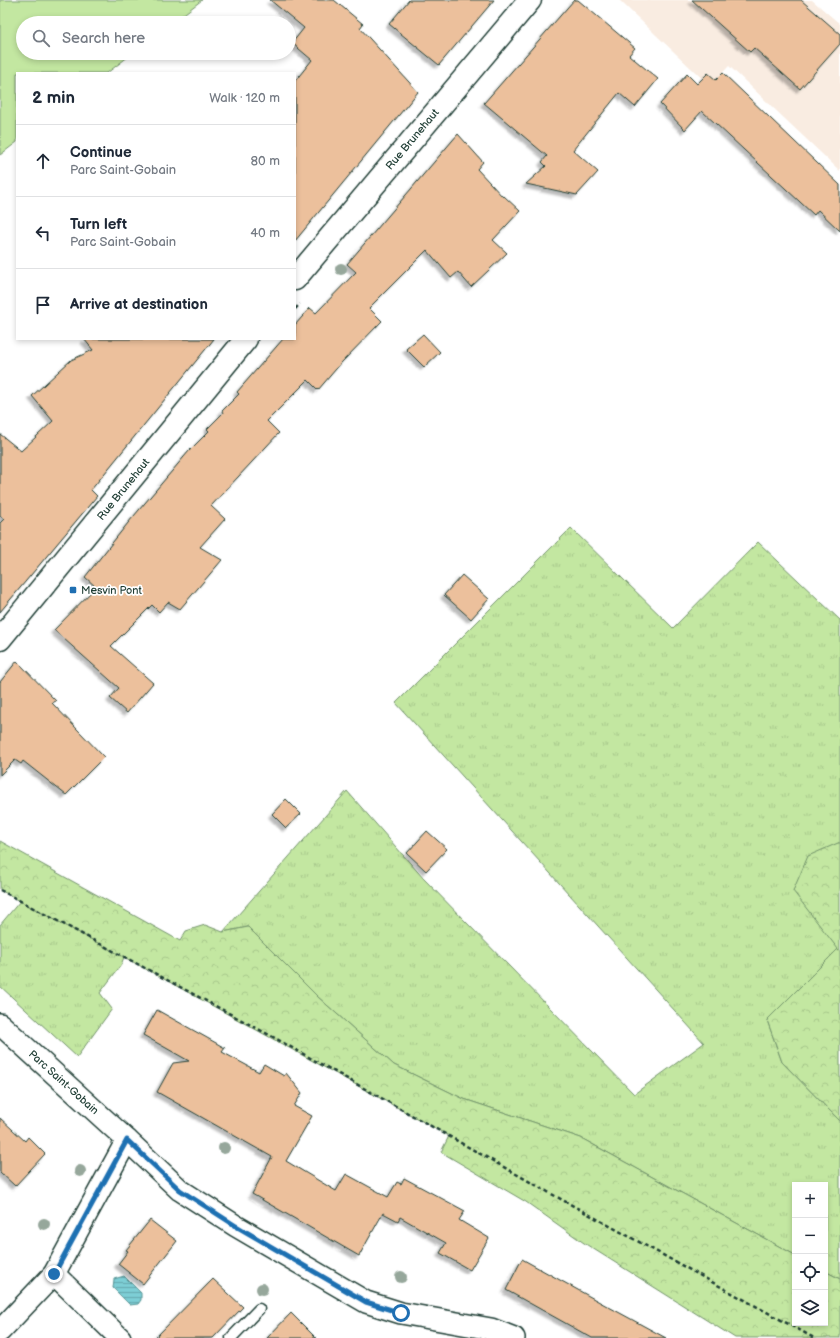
<!DOCTYPE html>
<meta charset="utf-8">
<style>
body{margin:0;font-family:"Balsamiq Sans",sans-serif;background:#f2f2f3;color:#1f2937}
.controls{position:absolute;right:12px;bottom:12px;display:grid;overflow:hidden;border-radius:0px;box-shadow:0 2px 6px #0003}
.controls button{width:36px;height:36px;display:grid;place-items:center;padding:0;border:0;border-bottom:1px solid #e0e1e3;background:#fff;color:#1f2937;font:20px sans-serif}
.stop{position:absolute;width:12px;height:12px;margin:-9px;border:3px solid #1f6fb2;border-radius:50%;background:#fff}
.stop.end{background:#1f6fb2;border-color:#fff;box-shadow:0 1px 4px #0008}
.list{margin:0;padding:0;list-style:none}
h2{display:flex;justify-content:space-between;align-items:center;height:52px;margin:0;padding:0 16px;font-size:17px}
h2 small{font-size:13px;font-weight:400;color:#747a83}
.list li{display:grid;grid-template-columns:26px 1fr auto;gap:12px;align-items:center;box-sizing:border-box;height:72px;padding:0 16px;border-top:1px solid #e0e1e3}
.list b{display:block;font-size:15px;white-space:nowrap}
.list p{margin:0;font-size:13px;white-space:nowrap;color:#747a83}
.list em{font-size:13px;font-style:normal;color:#747a83}
.icon{flex:none;width:22px;height:22px;fill:none;stroke:currentColor;stroke-width:2;stroke-linecap:round;stroke-linejoin:round}
.map{position:relative;flex:none;width:840px;height:1338px;overflow:hidden}
.search{position:absolute;background:#fff;box-shadow:0 2px 6px #0003;left:16px;top:16px;width:280px;height:44px;display:flex;align-items:center;gap:10px;box-sizing:border-box;padding:0 14px;border-radius:22px;color:#747a83;font-size:15px}
.panel{position:absolute;background:#fff;box-shadow:0 2px 6px #0003;left:16px;top:72px;width:280px;height:268px;border-radius:0px}
.map>svg:first-child{display:block}
.built{fill:#f9ece1}
.grass{fill:url(#grass-tufts);stroke:#71926a}
.forest{fill:url(#forest-crowns);stroke:#71926a}
.pitch{fill:#c3e7a1;stroke:#71926a}
.water{fill:url(#water-rules);stroke:#579495}
.building{fill:#ecc09c;stroke:#1f3d34;filter:url(#shadow)}
.lines{fill:none;stroke-linecap:round;stroke-linejoin:round}
.service-casing{stroke:#1f3d34;stroke-width:13}
.minor-casing{stroke:#1f3d34;stroke-width:24}
.tertiary-casing{stroke:#1f3d34;stroke-width:25}
.path{stroke:#1f3d34;stroke-width:2.5;stroke-dasharray:4 3;stroke-linecap:butt}
.service{stroke:#fff;stroke-width:10}
.minor{stroke:#fff;stroke-width:21}
.tertiary{stroke:#fff;stroke-width:22}
.tree{fill:#96a79b}
.route{stroke:#1f6fb2;stroke-width:5}
.poi-dot{fill:#1f6fb2;stroke:#fff;stroke-width:1.5}
.labels{text-anchor:middle;stroke-width:3.5;stroke-linejoin:round;paint-order:stroke}
.street-label{font-size:11px;fill:#1f3d34;stroke:#fff}
.poi-label{font-size:11px;fill:#1f3d34;stroke:#fff;text-anchor:start}
</style>
<div class="map">
<svg width="840" height="1338" viewBox="0 0 840 1338">
<defs>
<pattern id="grass-tufts" width="24" height="20" patternUnits="userSpaceOnUse"><rect width="24" height="20" fill="#c3e7a1"/><path d="M3 7l-1-3M5 7V3M7 7l1-3M15 17l-1-3M17 17v-4M19 17l1-3" fill="none" stroke="#a7c78b"/></pattern>
<pattern id="forest-crowns" width="20" height="18" patternUnits="userSpaceOnUse"><rect width="20" height="18" fill="#c3e7a1"/><path d="M2 6a3 3 0 1 1 6 0M12 15a3 3 0 1 1 6 0" fill="none" stroke="#a7c78b"/></pattern>
<pattern id="water-rules" width="6" height="5" patternUnits="userSpaceOnUse"><rect width="6" height="5" fill="#7dced5"/><path d="M0 2.5h6" fill="none" stroke="#66a8ae"/></pattern>
<filter id="shadow"><feDropShadow dx="-3.5" dy="3.5" stdDeviation="1" flood-color="#0004"/></filter>
</defs>
<rect width="100%" height="100%" fill="#fff"/>
<filter id="ink" filterUnits="userSpaceOnUse"><feTurbulence type="fractalNoise" baseFrequency=".025" numOctaves="2"/><feDisplacementMap in="SourceGraphic" scale="8" xChannelSelector="R" yChannelSelector="G"/><feConvolveMatrix kernelMatrix="1 2 1 2 8 2 1 2 1" color-interpolation-filters="sRGB"/></filter>
<g filter="url(#ink)">
<polygon class="built" points="619,0 812,0 840,24 840,171 729,66 710,86"/>
<g class="grass">
<polygon points="571,528 673,628 758,542 840,620 840,843 838,843 793,890 839,948 767,1020 782,1062 840,1121 840,1279 825,1271 825,1185 795,1185 795,1255 581,1138 464,1099 394,1065 318,997 248,927 223,932 347,791 424,879 634,1094 704,1043 396,703"/>
<polygon points="20,901 124,957 121,965 100,993 112,1009 77,1057 0,986 0,925"/>
</g>
<g class="forest">
<polygon points="0,841 180,941 186,931 205,925 223,932 248,927 318,997 394,1065 464,1099 581,1138 795,1255 795,1323 825,1323 825,1271 840,1279 840,1338 735,1338 584,1243 526,1202 441,1152 449,1136 124,957 0,890"/>
<polygon points="838,843 840,843 840,1121 782,1062 767,1020 838,949 793,891 808,856"/>
</g>
<polygon class="pitch" points="0,0 202,0 172,23 23,23 23,53 133,53 107,73 17,73 17,142 0,155"/>
<polygon class="water" points="124,1276 141,1293 141,1300 138,1304 130,1305 113,1288 114,1279"/>
<g class="building">
<polygon points="270,0 334,0 363,24 360,28 418,92 295,241 295,81 312,60 292,43 304,28"/>
<polygon points="409,0 494,0 439,65 389,24"/>
<polygon points="574,0 578,0 635,48 629,55 658,79 635,107 619,93 573,150 598,172 577,195 526,184 546,166 542,162 547,156 484,103"/>
<polygon points="692,0 801,0 840,34 840,44 800,89 754,48 750,52"/>
<polygon points="708,73 716,80 723,73 840,185 840,231 818,210 814,215 702,111 685,130 660,104 687,74 697,84"/>
<polygon points="458,134 483,162 477,169 503,197 504,196 520,211 493,240 507,253 471,287 458,272 451,278 427,250 369,308 382,321 342,362 318,390 308,380 267,421 279,433 211,506 225,519 200,547 222,560 180,609 168,602 159,612 152,605 111,646 153,683 127,713 110,698 119,688 54,630 96,587 85,577 128,523 189,451 209,431 207,429 223,413 222,411 239,394 237,392 283,339 295,339 295,325 310,308 316,313 356,272 347,264"/>
<polygon points="423,334 440,352 424,367 406,349"/>
<polygon points="84,339 214,339 91,490 97,496 0,612 0,523 4,519 0,516 0,434 21,451 53,421 32,396 71,360 93,350"/>
<polygon points="462,575 489,599 471,619 444,595"/>
<polygon points="17,661 56,701 52,703 104,757 66,795 23,761 21,764 15,760 0,775 0,682"/>
<polygon points="286,799 301,814 286,828 272,814"/>
<polygon points="427,831 447,849 426,871 407,853"/>
<polygon points="157,1010 225,1048 222,1052 259,1072 264,1064 284,1076 286,1073 302,1093 294,1106 312,1116 286,1161 336,1191 346,1174 388,1197 397,1182 401,1184 404,1178 465,1211 459,1220 489,1238 470,1270 440,1253 446,1243 400,1217 398,1221 383,1213 359,1256 252,1194 272,1157 157,1092 173,1063 189,1061 143,1035"/>
<polygon points="0,1118 25,1141 28,1137 45,1154 15,1186 0,1172"/>
<polygon points="150,1220 177,1241 143,1284 118,1264 128,1251 126,1250"/>
<polygon points="522,1259 596,1300 666,1338 592,1338 506,1290"/>
<polygon points="213,1279 243,1307 213,1338 155,1338"/>
<polygon points="291,1313 316,1338 267,1338"/>
</g>
<g class="lines">
<defs>
<polyline id="service" points="231,1338 259,1309"/>
<g id="minor">
<polyline points="0,1024 127,1140 54,1274 0,1331"/>
<polyline points="127,1140 180,1190 236,1226 366,1302 401,1313 491,1329 514,1338"/>
<polyline points="54,1274 120,1338"/>
</g>
<g id="tertiary">
<polyline points="295,279 530,0"/>
<polyline points="0,639 246,339"/>
</g>
</defs>
<use href="#service" class="service-casing"/>
<use href="#minor" class="minor-casing"/>
<use href="#tertiary" class="tertiary-casing"/>
<g class="path">
<polyline points="295,309 300,304"/>
<polyline points="0,890 273,1037 548,1192 814,1338"/>
</g>
<use href="#service" class="service"/>
<use href="#minor" class="minor"/>
<use href="#tertiary" class="tertiary"/>
</g>
<g class="tree">
<circle cx="341" cy="269" r="6"/>
<circle cx="224" cy="1148" r="6"/>
<circle cx="80" cy="1171" r="6"/>
<circle cx="44" cy="1224" r="6"/>
<circle cx="401" cy="1277" r="6"/>
<circle cx="262" cy="1289" r="6"/>
</g>
</g>
<g class="lines" filter="url(#ink)">
<polyline class="route" points="54,1274 127,1140 180,1190 236,1226 366,1302 401,1313"/>
</g>
<rect class="poi-dot" x="69" y="586" width="8" height="8" rx="2"/>
<g class="labels">
<g class="street-label">
<text transform="translate(412 139) rotate(-50)" y="4">Rue Brunehaut</text>
<text transform="translate(123 489) rotate(-51)" y="4">Rue Brunehaut</text>
<text transform="translate(64 1082) rotate(42)" y="4">Parc Saint-Gobain</text>
</g>
<g class="poi-label">
<text x="81" y="594">Mesvin Pont</text>
</g>
</g>
</svg>
<div class="controls">
<button>+</button>
<button>−</button>
<button><svg class="icon" aria-label="locate" viewBox="0 0 24 24"><circle cx="12" cy="12" r="6"/><path d="M12 2v4M12 18v4M2 12h4M18 12h4"/></svg></button>
<button><svg class="icon" aria-label="layers" viewBox="0 0 24 24"><path d="M12 4l9 5-9 5-9-5zM3 14l9 5 9-5"/></svg></button>
</div>
<div class="stop" style="left:401px;top:1313px"></div>
<div class="stop end" style="left:54px;top:1274px"></div>
<div class="search"><svg class="icon" aria-label="search" viewBox="0 0 24 24"><circle cx="10" cy="10" r="6"/><path d="M15 15l6 6"/></svg>Search here</div>
<section class="panel">
<h2>2 min<small>Walk · 120 m</small></h2>
<ul class="list">
<li><svg class="icon" aria-label="ahead" viewBox="0 0 24 24"><path d="M12 20V5M6 11l6-6 6 6"/></svg><div><b>Continue</b><p>Parc Saint-Gobain</p></div><em>80 m</em></li>
<li><svg class="icon" aria-label="left" viewBox="0 0 24 24"><path d="M17 20v-9H6M10 6l-5 5 5 5"/></svg><div><b>Turn left</b><p>Parc Saint-Gobain</p></div><em>40 m</em></li>
<li><svg class="icon" aria-label="arrive" viewBox="0 0 24 24"><path d="M6 21V4h12l-3 4 3 4H6"/></svg><div><b>Arrive at destination</b></div></li>
</ul>
</section>
</div>
